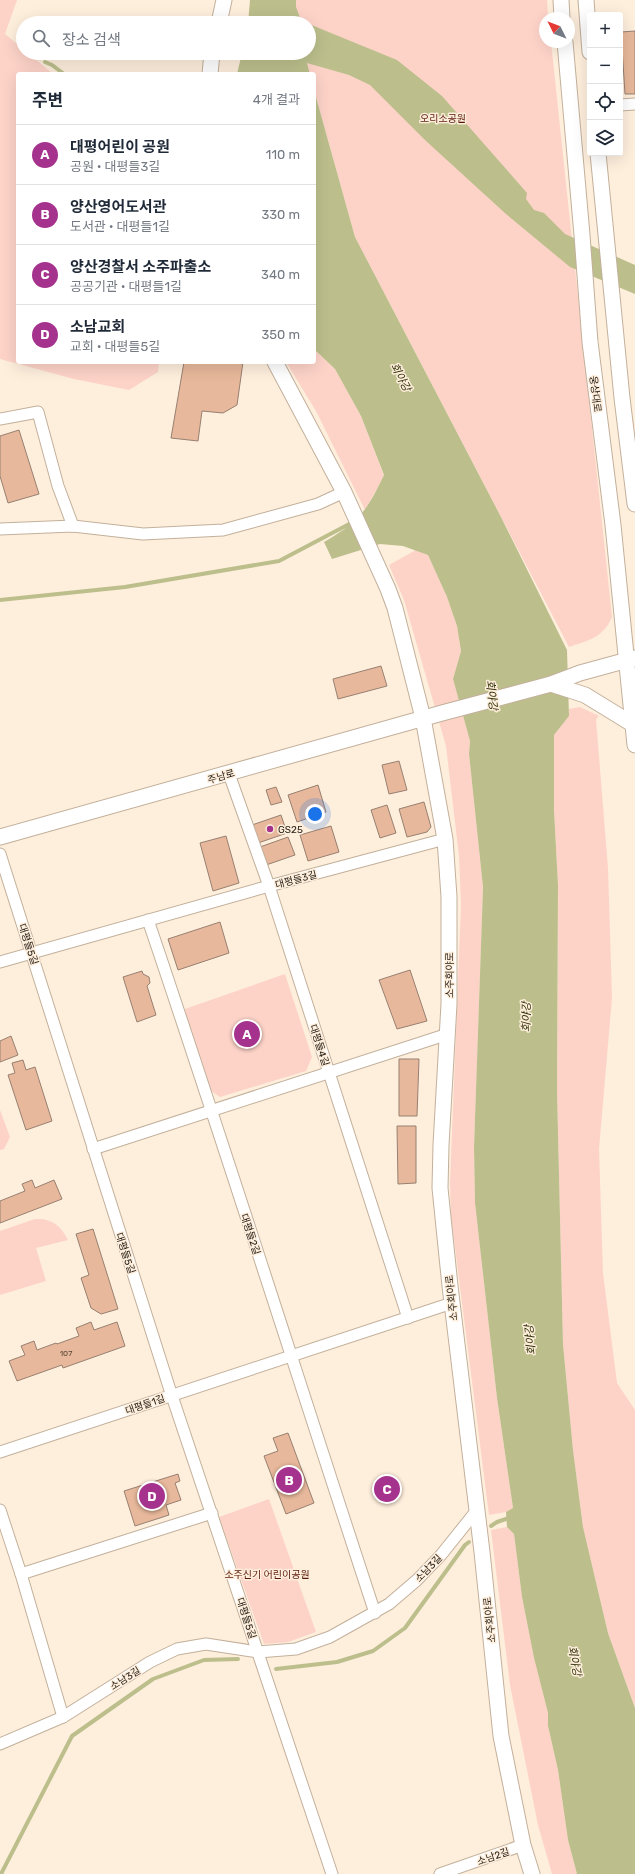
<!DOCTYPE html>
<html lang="ko">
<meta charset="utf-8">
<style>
body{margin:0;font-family:Rubik,"Noto Sans KR",sans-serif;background:#f2f2f3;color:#1f2937}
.controls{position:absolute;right:12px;top:12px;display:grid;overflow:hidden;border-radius:4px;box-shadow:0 4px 16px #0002}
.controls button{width:36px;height:36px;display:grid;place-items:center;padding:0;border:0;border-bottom:1px solid #e0e1e3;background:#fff;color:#1f2937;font:20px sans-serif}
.compass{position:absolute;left:539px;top:12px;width:36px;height:36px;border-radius:50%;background:#fff;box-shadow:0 4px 16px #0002;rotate:312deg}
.you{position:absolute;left:315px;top:814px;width:14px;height:14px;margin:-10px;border:3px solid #fff;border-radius:50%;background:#1a73e8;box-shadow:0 0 0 6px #1a73e833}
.badge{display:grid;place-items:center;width:26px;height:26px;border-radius:50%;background:#a5328d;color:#fff;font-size:13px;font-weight:700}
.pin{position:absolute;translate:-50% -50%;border:2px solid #fff;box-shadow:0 1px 4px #0006}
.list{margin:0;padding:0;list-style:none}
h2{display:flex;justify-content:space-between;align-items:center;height:52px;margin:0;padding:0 16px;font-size:17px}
h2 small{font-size:13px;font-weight:400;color:#747a83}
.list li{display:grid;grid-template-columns:26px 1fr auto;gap:12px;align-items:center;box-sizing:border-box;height:60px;padding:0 16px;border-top:1px solid #e0e1e3}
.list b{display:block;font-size:15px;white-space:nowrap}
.list p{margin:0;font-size:13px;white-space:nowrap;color:#747a83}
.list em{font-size:13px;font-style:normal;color:#747a83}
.icon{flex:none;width:22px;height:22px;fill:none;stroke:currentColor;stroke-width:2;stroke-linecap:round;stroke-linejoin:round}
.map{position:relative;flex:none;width:635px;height:1874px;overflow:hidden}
.search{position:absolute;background:#fff;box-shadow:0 4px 16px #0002;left:16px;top:16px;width:300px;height:44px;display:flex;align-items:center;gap:10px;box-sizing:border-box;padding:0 14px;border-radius:22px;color:#747a83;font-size:15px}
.panel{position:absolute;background:#fff;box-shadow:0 4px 16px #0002;left:16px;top:72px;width:300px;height:292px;border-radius:4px}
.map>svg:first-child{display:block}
.green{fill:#fdd3c8}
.water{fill:#bcbf8c}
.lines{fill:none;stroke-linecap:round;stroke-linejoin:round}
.stream{stroke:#bcbf8c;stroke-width:4}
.building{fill:#e7b89b;stroke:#988071}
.street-casing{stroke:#c2b09b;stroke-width:13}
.secondary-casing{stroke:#c2b09b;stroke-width:17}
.street{stroke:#fff;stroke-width:11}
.secondary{stroke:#fff;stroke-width:15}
.poi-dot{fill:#a5328d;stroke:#feeedc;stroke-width:1.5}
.labels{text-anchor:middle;stroke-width:3;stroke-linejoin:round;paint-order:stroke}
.number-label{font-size:8px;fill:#59483a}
.park-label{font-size:10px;fill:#581809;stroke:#feeedc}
.street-label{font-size:10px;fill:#2a231a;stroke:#feeedc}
.poi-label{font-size:10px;fill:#2a231a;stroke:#feeedc;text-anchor:start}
.water-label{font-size:11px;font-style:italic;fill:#313209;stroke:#feeedc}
</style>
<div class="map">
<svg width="635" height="1874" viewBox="0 0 635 1874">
<rect width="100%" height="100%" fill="#feeedc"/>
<g class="green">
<polygon points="0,0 17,0 5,34 23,49 23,53 28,53 53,74 18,74 18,362 159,362 158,372 129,390 74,379 0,359"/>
<path d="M296,0H547L548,18H545V42H551L612,617C603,638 589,640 569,647L355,237L314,90V74H310L304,53H309V23H295Z"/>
<polygon points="314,349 335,369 361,416 384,476 365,510 316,411 286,362 314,362"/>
<polygon points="416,550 428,555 447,597 457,626 461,651 453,679 470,741 469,754 483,887 474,1147 475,1203 497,1398 513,1508 506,1512 489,1515 451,1216 450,1183 461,905 459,856 446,746 404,600 389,565"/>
<polygon points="580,707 599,716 596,719 608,868 612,998 599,1149 603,1273 617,1383 635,1410 635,1708 608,1633 583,1527 573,1450 563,1344 557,1090 558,885 554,810 554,735 569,716 569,709"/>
<polygon points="285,974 312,1057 306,1071 220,1097 211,1091 182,1010"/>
<polygon points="0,1110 10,1137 4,1149 0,1150"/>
<path d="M35,1219C52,1218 61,1226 68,1240L36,1248L46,1281L0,1295V1231Z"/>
<polygon points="269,1499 316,1632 288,1642 264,1644 219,1517"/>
<polygon points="507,1527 514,1534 522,1597 534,1658 548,1713 548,1726 558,1770 568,1840 577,1874 552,1874 538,1825 510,1685 491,1530"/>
</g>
<g class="water">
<polygon points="250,0 296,0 296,7 301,20 308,23 248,23"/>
<polygon points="309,24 397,60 442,96 527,193 526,199 534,210 544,213 565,234 635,265 635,294 570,267 506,214 426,141 370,85 349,75 307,63 310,74 237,74 242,53 309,53"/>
<path d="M314,90L355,237L501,517L567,650L569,716L554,735V810L558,885L557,1090L563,1344L573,1450L583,1527L608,1633L635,1708V1874H577L568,1840L558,1770L548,1726V1713L534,1658L522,1597L514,1534L507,1527L506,1512L513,1508L497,1398L475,1203L474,1147L483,887L469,754L470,741L453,679L461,651L457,626L447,597L428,555L403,546L380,544L332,559L324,542C360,521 366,512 384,475L361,416L335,369L314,349Z"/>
</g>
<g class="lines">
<g class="stream">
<polyline points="45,62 52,65 64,74"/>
<polyline points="0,600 125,587 279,561 355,521"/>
<polyline points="491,1526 497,1522 512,1517"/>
<polyline points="276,1669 337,1662 373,1651 405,1628 465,1545 469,1542"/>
<polyline points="1,1874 72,1736 153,1679 204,1660 238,1659"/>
</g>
</g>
<g class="building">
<polygon points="635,31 635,94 625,94 621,32"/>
<polygon points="184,362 243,362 237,405 223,413 202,411 198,441 171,438"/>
<polygon points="19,430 39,494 8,503 0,476 0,436"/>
<polygon points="381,666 387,686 338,699 333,679"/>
<polygon points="399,761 407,790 389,794 382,765"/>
<polygon points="318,785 326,812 297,822 288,795"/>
<polygon points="276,787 282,802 271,805 266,790"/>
<polygon points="424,802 431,827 427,832 407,837 399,809"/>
<polygon points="387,805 396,833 380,838 371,810"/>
<polygon points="281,815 287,833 258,843 252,825"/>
<polygon points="331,826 339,852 308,861 300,835"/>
<polygon points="226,836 239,883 213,891 200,843"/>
<polygon points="288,837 295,855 266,865 260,847"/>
<polygon points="220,922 229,953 178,970 168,939"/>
<polygon points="410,970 427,1021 397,1029 379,980"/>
<polygon points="142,971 143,974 149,977 150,983 147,986 156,1015 137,1022 123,977"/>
<polygon points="11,1036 18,1055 0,1062 0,1041"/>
<polygon points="399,1059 419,1059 417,1116 399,1116"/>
<polygon points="23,1060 26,1070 35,1067 52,1121 26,1130 8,1075 15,1073 12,1063"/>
<polygon points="397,1126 416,1126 416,1183 398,1184"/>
<polygon points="32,1180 35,1188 54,1180 62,1199 0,1223 0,1201 25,1191 22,1184"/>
<polygon points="93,1229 118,1309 101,1314 91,1308 81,1278 89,1275 76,1234"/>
<polygon points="91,1322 94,1330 117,1322 125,1346 63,1368 62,1365 17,1381 9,1361 25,1355 21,1346 34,1341 37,1350 56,1343 57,1344 79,1336 76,1328"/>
<polygon points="288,1433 314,1503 286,1514 264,1456 278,1451 273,1438"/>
<polygon points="178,1474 180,1481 175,1483 181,1500 166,1505 169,1515 135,1526 124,1491"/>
</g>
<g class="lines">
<defs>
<g id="street">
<polyline points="620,105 635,104"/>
<polyline points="0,419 38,412 58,486 73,526"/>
<polyline points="0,529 73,526 143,534 223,530 318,504 344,492"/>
<polyline points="229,774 269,886 408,1318"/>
<polyline points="0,854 170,1390 332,1874"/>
<path d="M148,920C226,1150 299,1382 375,1613"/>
<polyline points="0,962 269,886 445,839"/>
<polyline points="93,1149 448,1034"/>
<polyline points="0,1452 452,1303"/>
<polyline points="0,1510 21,1574 63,1717"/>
<polyline points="21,1574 212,1513"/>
<polyline points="0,1744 63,1717 150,1662 177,1649 206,1644 258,1652 296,1649 330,1637 389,1604 417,1580 441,1555 477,1510"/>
<polyline points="440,1874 523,1845"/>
</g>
<g id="secondary">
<polyline points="561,0 562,18"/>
<polyline points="586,0 590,52"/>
<polyline points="219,23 224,0"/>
<polyline points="565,42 582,235 590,342 613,525 635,745"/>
<polyline points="210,74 212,53"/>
<polyline points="598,153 622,398 635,504"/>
<polyline points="275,362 344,492 388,589 395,608 423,718 445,839 449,897 449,1004 441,1145 440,1188 450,1286 482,1552 501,1736 523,1845 532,1874"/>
<polyline points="551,684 585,695 634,725"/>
<polyline points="0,837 442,713 551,684 580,673 635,658"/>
</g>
</defs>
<use href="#street" class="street-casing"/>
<use href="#secondary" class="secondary-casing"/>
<use href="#street" class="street"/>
<use href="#secondary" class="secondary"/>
</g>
<circle class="poi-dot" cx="270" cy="829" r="4"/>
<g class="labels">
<g class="number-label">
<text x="66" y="1356">107</text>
</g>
<g class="park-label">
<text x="443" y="122">오리소공원</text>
<text x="267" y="1578">소주신기 어린이공원</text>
</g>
<g class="street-label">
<text transform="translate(596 394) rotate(83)" y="4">웅상대로</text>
<text transform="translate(221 776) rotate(-16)" y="4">주남로</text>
<text transform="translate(296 879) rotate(-15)" y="4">대평들3길</text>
<text transform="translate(29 944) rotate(72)" y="4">대평들5길</text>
<text transform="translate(449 975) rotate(-90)" y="4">소주회야로</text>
<text transform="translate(320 1045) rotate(72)" y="4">대평들4길</text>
<text transform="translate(251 1234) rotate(72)" y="4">대평들2길</text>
<text transform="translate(126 1253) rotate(72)" y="4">대평들5길</text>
<text transform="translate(451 1298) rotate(-96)" y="4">소주회야로</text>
<text transform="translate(145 1404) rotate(-19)" y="4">대평들1길</text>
<text transform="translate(428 1568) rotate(-46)" y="4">소남3길</text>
<text transform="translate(247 1618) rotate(72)" y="4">대평들5길</text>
<text transform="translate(489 1620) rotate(-96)" y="4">소주회야로</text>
<text transform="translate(125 1678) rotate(-32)" y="4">소남3길</text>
<text transform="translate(493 1856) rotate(-19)" y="4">소남2길</text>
</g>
<g class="poi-label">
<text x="278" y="833">GS25</text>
</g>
<g class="water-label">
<text transform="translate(401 377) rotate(62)" y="4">회야강</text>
<text transform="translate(492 695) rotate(83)" y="4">회야강</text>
<text transform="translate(526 1017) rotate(-89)" y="4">회야강</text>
<text transform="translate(530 1340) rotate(-96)" y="4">회야강</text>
<text transform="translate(575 1661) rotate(79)" y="4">회야강</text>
</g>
</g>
</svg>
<div class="controls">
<button>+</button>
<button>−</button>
<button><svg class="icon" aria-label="locate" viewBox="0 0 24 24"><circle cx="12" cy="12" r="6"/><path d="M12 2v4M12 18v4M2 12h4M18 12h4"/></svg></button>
<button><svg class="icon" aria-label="layers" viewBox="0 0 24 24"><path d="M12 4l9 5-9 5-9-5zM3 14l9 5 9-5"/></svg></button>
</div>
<svg class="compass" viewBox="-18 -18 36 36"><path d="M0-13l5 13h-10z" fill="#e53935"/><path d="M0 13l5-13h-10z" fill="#747a83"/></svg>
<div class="you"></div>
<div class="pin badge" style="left:247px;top:1034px">A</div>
<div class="pin badge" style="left:289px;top:1480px">B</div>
<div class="pin badge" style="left:387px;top:1489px">C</div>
<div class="pin badge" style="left:152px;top:1496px">D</div>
<div class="search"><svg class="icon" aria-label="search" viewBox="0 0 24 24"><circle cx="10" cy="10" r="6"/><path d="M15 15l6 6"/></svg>장소 검색</div>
<section class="panel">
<h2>주변<small>4개 결과</small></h2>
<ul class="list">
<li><span class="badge">A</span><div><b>대평어린이 공원</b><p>공원 · 대평들3길</p></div><em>110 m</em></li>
<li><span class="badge">B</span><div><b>양산영어도서관</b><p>도서관 · 대평들1길</p></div><em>330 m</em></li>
<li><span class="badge">C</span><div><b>양산경찰서 소주파출소</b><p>공공기관 · 대평들1길</p></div><em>340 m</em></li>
<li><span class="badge">D</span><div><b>소남교회</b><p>교회 · 대평들5길</p></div><em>350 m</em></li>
</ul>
</section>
</div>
